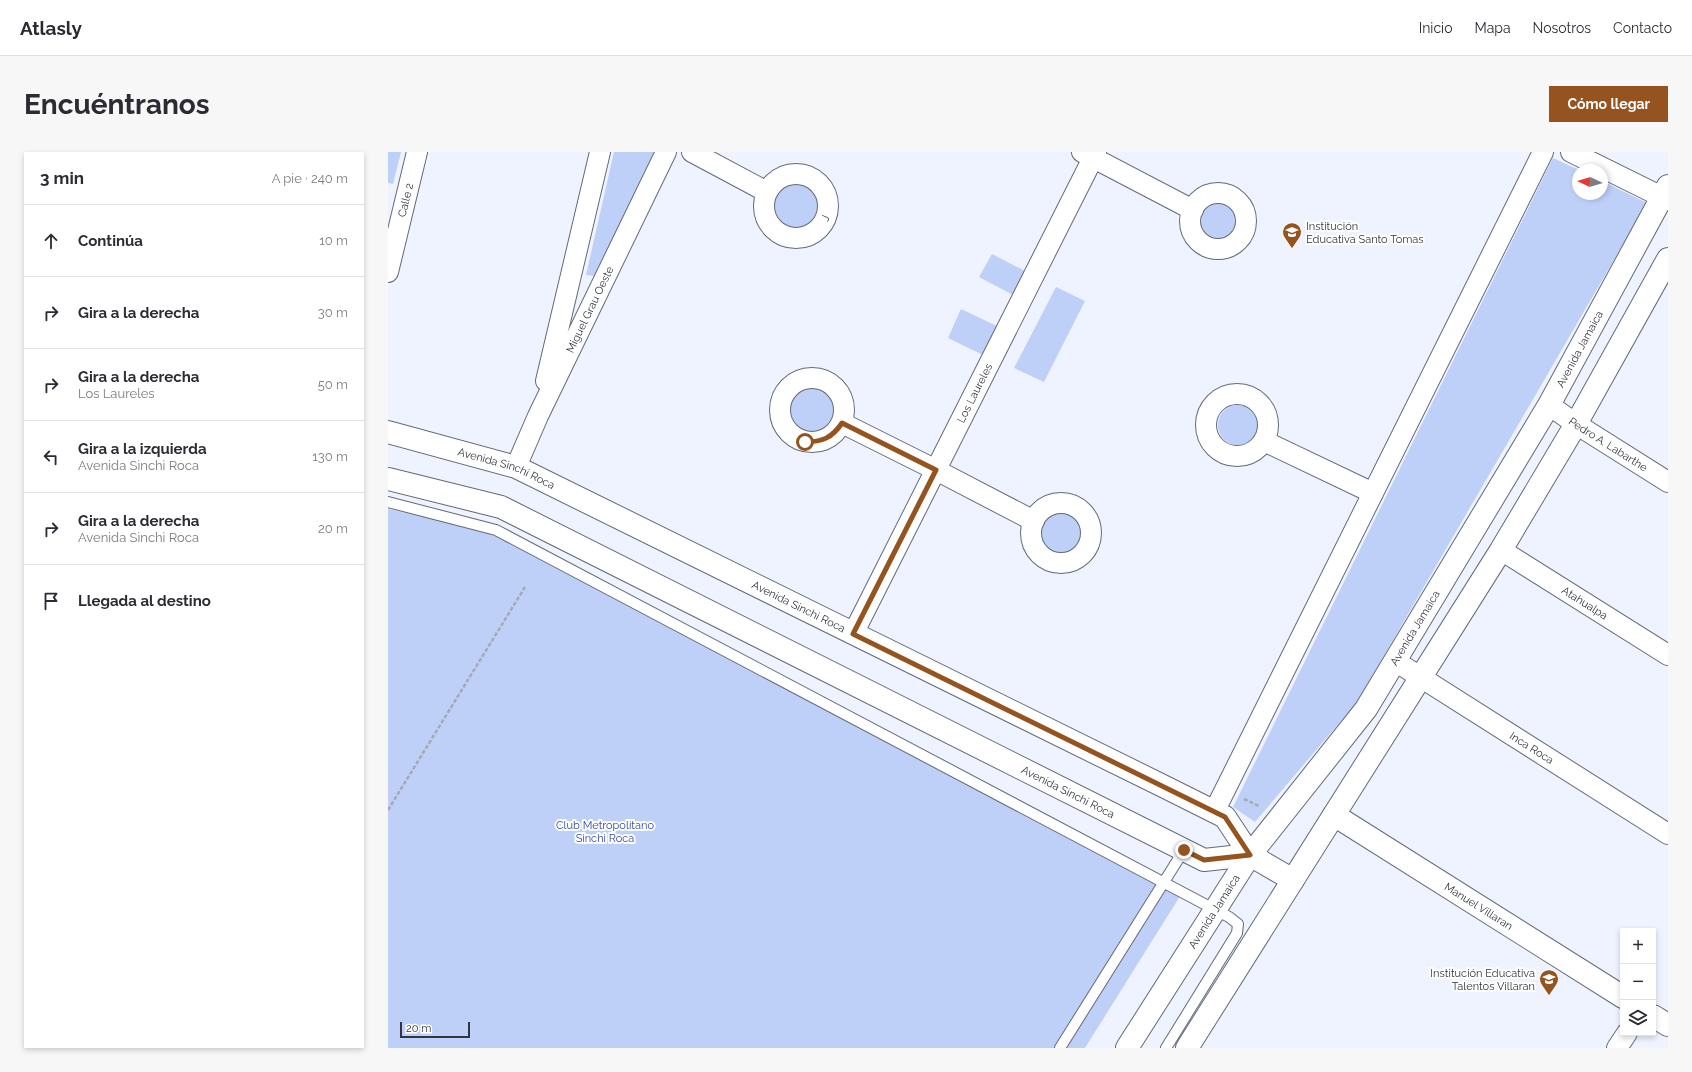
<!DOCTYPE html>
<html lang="es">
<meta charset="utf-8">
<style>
body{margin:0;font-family:Raleway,sans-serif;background:#f7f7f7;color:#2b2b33}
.controls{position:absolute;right:12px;bottom:12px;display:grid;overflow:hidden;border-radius:0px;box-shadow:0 2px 6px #0003}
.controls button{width:36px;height:36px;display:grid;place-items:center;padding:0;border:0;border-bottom:1px solid #e1e1e2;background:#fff;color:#2b2b33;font:20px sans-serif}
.compass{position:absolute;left:1184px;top:12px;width:36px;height:36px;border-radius:50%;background:#fff;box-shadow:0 2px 6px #0003;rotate:274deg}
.scale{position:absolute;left:12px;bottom:10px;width:70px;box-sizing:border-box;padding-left:4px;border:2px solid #31353c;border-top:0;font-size:11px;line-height:14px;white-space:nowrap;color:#31353c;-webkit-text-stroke:3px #fff;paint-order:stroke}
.stop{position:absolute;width:12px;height:12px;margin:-9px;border:3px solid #95541f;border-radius:50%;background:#fff}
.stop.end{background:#95541f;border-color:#fff;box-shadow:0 1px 4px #0008}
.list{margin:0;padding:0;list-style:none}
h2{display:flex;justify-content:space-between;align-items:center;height:52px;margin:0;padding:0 16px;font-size:17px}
h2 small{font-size:13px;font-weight:400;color:#7c7c81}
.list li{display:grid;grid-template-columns:26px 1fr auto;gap:12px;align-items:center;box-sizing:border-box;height:72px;padding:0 16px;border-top:1px solid #e1e1e2}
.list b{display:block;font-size:15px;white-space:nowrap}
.list p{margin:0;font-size:13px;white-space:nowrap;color:#7c7c81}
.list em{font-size:13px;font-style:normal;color:#7c7c81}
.icon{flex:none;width:22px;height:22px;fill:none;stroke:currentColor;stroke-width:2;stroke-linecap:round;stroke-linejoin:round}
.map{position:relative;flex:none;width:1280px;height:896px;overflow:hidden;border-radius:0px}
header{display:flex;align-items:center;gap:24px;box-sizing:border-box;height:56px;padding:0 20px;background:#fff;border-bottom:1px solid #e1e1e2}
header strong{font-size:19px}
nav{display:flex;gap:22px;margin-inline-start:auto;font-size:14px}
.intro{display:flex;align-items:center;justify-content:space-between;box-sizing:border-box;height:96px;padding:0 24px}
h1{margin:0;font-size:28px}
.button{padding:10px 18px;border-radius:0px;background:#95541f;color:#fff;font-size:14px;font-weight:700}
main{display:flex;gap:24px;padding:0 24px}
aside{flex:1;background:#fff;border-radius:0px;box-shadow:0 2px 6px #0003}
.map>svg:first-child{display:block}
.green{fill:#bed0f7}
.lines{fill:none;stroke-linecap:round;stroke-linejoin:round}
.service-casing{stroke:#626a7a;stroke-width:12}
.minor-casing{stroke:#626a7a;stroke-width:22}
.tertiary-casing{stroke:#626a7a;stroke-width:24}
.secondary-casing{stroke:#626a7a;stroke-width:24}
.path{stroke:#a5a9b3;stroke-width:2.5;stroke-dasharray:4 2;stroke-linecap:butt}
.service{stroke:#fff;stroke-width:10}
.minor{stroke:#fff;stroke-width:20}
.tertiary{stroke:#fff;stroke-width:22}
.secondary{stroke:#fff;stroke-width:22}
.route{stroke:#95541f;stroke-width:5}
.labels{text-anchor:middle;stroke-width:4;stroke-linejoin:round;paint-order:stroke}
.street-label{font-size:11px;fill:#31353c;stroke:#fff}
.poi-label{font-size:11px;fill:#31353c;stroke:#fff;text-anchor:start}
.park-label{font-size:11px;fill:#2d4ba2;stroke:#fff}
</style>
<header>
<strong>Atlasly</strong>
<nav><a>Inicio</a><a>Mapa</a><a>Nosotros</a><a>Contacto</a></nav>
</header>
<div class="intro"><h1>Encuéntranos</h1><a class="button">Cómo llegar</a></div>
<main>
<aside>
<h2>3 min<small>A pie · 240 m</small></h2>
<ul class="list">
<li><svg class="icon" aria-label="ahead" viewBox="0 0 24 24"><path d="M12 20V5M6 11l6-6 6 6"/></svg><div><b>Continúa</b></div><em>10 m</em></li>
<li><svg class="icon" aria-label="right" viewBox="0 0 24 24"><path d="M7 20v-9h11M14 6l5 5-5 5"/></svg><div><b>Gira a la derecha</b></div><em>30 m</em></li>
<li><svg class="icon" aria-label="right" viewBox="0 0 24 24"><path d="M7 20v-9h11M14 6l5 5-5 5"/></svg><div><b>Gira a la derecha</b><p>Los Laureles</p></div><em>50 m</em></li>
<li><svg class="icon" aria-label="left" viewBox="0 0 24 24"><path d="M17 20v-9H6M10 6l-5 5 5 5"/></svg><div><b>Gira a la izquierda</b><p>Avenida Sinchi Roca</p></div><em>130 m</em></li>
<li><svg class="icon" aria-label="right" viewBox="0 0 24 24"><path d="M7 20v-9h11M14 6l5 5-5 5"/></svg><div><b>Gira a la derecha</b><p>Avenida Sinchi Roca</p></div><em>20 m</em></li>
<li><svg class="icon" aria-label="arrive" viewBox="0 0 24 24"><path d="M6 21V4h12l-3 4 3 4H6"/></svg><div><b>Llegada al destino</b></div></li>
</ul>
</aside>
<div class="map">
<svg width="1280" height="896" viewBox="0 0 1280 896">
<rect width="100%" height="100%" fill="#eef3ff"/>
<g class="green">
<polygon points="0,0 13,0 5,32 0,31"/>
<polygon points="226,0 269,0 207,124 198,123"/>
<polygon points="1165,6 1191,18 1190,42 1214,42 1214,29 1259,51 969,550 867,670 845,655"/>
<circle cx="408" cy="54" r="23"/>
<circle cx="830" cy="69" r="19"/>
<polygon points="604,102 637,119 625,143 591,125"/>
<polygon points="668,135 697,149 656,230 626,216"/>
<polygon points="573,157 611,175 597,204 560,186"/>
<circle cx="423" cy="259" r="23"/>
<circle cx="850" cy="273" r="20"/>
<polygon points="0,357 120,384 794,741 697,896 0,896"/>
<circle cx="673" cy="382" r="21"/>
</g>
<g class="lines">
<defs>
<g id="service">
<polyline points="0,350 108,378 841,765 850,772 849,781 778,896"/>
<polyline points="672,896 796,698"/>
</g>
<g id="minor">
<polyline points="304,0 379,40"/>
<polyline points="694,0 805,58"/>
<polyline points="1183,0 1280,48"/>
<circle cx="408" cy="54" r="32"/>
<circle cx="830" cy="69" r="28"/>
<path id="s1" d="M0,120L29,0"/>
<circle cx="424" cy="258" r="32"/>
<polyline points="158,229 212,0"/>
<circle cx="849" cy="273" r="31"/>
<path id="s2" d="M1161,253L1188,272L1280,330"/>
<polyline points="454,271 548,318 646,369"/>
<polyline points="876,289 985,341"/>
<path id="s3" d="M128,315L150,264L278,0"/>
<circle cx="673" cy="381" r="30"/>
<path id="s4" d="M1113,398L1280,503"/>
<path id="s5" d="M465,482L708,0"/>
<path id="s6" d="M1007,509L1280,682"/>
<polyline points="826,660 1155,0"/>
<polyline points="1229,896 1239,881"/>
</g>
<g id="tertiary">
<path id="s7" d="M946,663L1235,845"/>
<polyline points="1265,864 1280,873"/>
</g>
<g id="secondary">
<path id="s8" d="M0,280L128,315L777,635L837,665L862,703L905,728"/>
<path id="s9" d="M0,327L113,355L816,708L862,703"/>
<path id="s10" d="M739,896L862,703L978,557L1161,253L1280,34"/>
<polyline points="799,896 1113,398 1188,272 1280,107"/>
</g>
</defs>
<use href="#service" class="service-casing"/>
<use href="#minor" class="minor-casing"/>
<use href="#tertiary" class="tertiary-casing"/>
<use href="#secondary" class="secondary-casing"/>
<g class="path">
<polyline points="856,647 871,654"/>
<polyline points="0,658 137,435"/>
</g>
<use href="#service" class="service"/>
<use href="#minor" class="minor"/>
<use href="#tertiary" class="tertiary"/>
<use href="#secondary" class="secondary"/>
</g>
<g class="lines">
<path class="route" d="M417,290C434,290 444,286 454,271L548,318L465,482L837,665L862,703L816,708L796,698"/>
</g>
<defs>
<symbol id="school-pin" viewBox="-11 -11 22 30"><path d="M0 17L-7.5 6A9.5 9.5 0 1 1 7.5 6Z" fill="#95541f" stroke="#fff"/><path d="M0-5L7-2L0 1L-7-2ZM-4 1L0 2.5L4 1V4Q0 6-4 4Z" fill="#fff"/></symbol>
</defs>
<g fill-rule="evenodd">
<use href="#school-pin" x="893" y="69" width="22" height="30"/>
<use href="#school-pin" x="1150" y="816" width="22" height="30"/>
</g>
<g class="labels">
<g class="street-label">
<text dy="4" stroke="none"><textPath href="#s1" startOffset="74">Calle 2</textPath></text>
<text transform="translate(437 66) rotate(-67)" y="4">J</text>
<text dy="4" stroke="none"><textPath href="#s3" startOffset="174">Miguel Grau Oeste</textPath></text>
<text dy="4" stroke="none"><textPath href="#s10" startOffset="834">Avenida Jamaica</textPath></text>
<text dy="4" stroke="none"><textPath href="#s5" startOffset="270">Los Laureles</textPath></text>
<text dy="4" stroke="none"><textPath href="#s2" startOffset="71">Pedro A. Labarthe</textPath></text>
<text dy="4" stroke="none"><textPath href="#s8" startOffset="124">Avenida Sinchi Roca</textPath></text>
<text dy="4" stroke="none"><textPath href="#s4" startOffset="99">Atahualpa</textPath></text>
<text dy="4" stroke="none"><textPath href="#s8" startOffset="448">Avenida Sinchi Roca</textPath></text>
<text dy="4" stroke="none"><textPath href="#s10" startOffset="510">Avenida Jamaica</textPath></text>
<text dy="4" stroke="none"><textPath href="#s6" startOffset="162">Inca Roca</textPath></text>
<text dy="4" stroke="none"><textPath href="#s9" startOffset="751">Avenida Sinchi Roca</textPath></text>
<text dy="4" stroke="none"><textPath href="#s7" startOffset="171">Manuel Villaran</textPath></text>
<text dy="4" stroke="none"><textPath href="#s10" startOffset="162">Avenida Jamaica</textPath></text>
</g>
<g class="poi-label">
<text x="918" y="78">Institución<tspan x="918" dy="13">Educativa Santo Tomas</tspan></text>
<text x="1147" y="825" text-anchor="end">Institución Educativa<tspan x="1147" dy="13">Talentos Villaran</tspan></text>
</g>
<g class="park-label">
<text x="217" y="677">Club Metropolitano<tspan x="217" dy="13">Sinchi Roca</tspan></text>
</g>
</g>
</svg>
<div class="controls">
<button>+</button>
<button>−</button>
<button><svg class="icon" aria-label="layers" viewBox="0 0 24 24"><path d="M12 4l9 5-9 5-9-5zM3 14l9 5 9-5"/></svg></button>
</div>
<svg class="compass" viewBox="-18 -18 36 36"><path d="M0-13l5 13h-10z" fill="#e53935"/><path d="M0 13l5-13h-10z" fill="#7c7c81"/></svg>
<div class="scale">20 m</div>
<div class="stop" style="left:417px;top:290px"></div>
<div class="stop end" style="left:796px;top:698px"></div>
</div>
</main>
